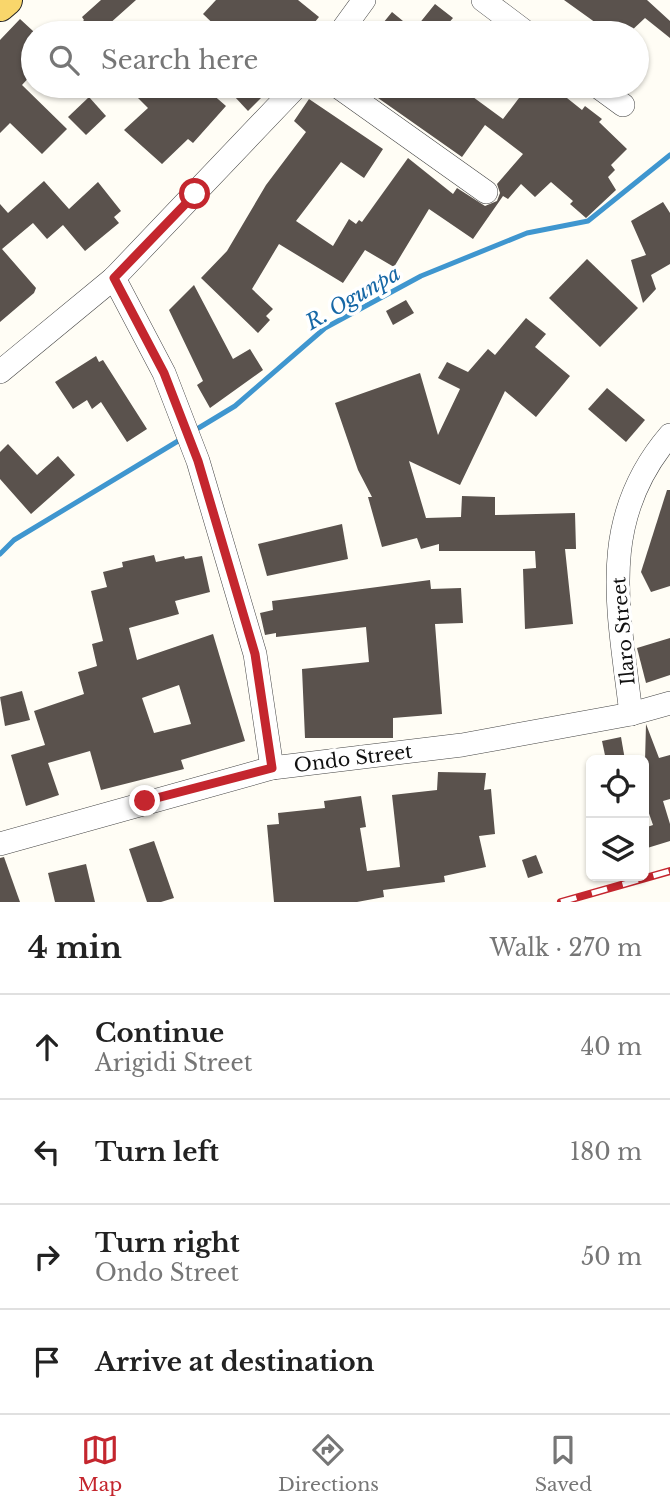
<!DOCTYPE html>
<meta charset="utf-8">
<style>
body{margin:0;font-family:"Libre Baskerville",serif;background:#f2f2f2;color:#222}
.controls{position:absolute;right:21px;bottom:21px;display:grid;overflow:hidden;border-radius:10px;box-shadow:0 2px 5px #0004}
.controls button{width:63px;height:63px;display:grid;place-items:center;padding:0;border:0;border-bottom:2px solid #e0e0e0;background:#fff;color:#222;font:35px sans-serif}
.stop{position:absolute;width:21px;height:21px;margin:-16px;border:5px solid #c4262e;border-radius:50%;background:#fff}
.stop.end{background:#c4262e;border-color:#fff;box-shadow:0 2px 7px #0008}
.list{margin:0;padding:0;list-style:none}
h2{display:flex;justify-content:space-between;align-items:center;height:91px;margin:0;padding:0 28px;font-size:30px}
h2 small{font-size:23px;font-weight:400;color:#767676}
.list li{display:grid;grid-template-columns:46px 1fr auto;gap:21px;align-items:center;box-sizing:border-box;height:105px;padding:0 28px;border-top:2px solid #e0e0e0}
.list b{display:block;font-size:26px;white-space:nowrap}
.list p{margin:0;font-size:23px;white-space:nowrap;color:#767676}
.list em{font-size:23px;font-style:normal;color:#767676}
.icon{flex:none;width:38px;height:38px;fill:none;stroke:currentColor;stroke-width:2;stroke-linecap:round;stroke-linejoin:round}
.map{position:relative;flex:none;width:670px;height:902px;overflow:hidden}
.search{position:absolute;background:#fff;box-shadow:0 2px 5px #0004;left:21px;right:21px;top:21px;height:77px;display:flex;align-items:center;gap:18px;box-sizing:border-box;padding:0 24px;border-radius:38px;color:#767676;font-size:26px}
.sheet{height:511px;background:#fff}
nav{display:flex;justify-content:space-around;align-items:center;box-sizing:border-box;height:98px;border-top:2px solid #e0e0e0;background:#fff;font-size:19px;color:#767676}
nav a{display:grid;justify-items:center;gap:4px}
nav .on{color:#c4262e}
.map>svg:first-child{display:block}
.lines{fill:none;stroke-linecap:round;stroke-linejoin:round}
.stream{stroke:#3f96cf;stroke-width:5}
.building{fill:#5a524d;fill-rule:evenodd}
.minor-casing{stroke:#444;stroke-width:24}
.major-casing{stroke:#222;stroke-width:32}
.minor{stroke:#fff;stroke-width:23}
.major{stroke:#f9d66b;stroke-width:30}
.rail-casing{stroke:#c4262e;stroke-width:8}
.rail{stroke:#fff;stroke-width:5;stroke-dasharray:16;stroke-linecap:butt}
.route{stroke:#c4262e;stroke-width:9}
.labels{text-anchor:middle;stroke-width:7;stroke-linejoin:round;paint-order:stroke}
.street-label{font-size:19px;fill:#111;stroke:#fff}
.water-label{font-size:21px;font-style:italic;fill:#1768a6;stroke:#fff}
</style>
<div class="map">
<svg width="670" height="902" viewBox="0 0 670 902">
<rect width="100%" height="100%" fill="#fffdf5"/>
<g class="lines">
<g class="stream">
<polyline points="192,432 235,406 325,328 421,276 527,233 588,221 670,155"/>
<polyline points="0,554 14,540 183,438"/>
</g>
</g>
<g class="building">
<polygon points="101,0 136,0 99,33 72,33 84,20 82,17"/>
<polygon points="216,0 298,0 319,17 306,33 223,33 203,14"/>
<polygon points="564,0 647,0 670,21 670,38 645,18 629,33 610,33"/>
<polygon points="435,4 453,18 440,33 375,33 392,12 414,30"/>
<polygon points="20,19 33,31 33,73 22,85 67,129 42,154 10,123 0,133 0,40"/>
<polygon points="126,86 203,86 226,106 193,143 188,139 162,164 124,130 148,108"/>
<polygon points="245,86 258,86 266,93 248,111 234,96"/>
<polygon points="361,86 458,86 503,119 519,98 508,86 552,86 582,110 585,106 602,119 599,122 627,149 611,165 615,170 608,177 616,190 586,218 570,204 573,201 551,182 535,197 521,184 508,199 503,196 473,239 429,209 394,267 365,250 343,283 279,244 252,289 273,309 266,316 270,320 258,333 201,278 227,251 266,185 306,132 294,121 309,99 383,149 364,178 341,162 296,221 333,246 349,219 356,224 359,220 362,222 408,158 453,194 457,188 485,206 497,201 500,193 497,184 523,154 485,125 462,157"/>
<polygon points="89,97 106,116 86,135 68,117"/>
<polygon points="44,181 69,209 98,182 121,211 114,217 119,223 85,251 63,225 47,239 33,223 2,249 36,288 34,293 0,322 0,204 8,213"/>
<polygon points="663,202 670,213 670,264 651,275 656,289 643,303 631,260 646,255 631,221"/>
<polygon points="587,259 638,308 600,347 549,298"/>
<polygon points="194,285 233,359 250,349 263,370 210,408 197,385 203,381 169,310"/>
<polygon points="406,300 414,313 393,325 386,311"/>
<polygon points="526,318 546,334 535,347 570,376 536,417 505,391 460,485 409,461 426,518 461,517 462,496 495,497 495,515 575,513 576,549 565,549 573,624 525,629 523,569 536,568 535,551 439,551 439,544 421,549 417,538 382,547 368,497 372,497 358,470 335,403 420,373 438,435 460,389 438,378 447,362 468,372 488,349 495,355"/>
<polygon points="96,356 99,362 103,360 147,429 127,442 101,402 92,409 87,400 73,409 55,382"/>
<polygon points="607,388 645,420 626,442 588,409"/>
<polygon points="8,444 37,475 58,456 75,475 31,514 0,479 0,452"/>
<polygon points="667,490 670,490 670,586 651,592 641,572"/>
<polygon points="342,524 348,559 267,576 258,544"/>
<path d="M154,555L156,562L184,556L185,559L202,556L210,592L175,601L179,614L129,628L137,660L213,634L245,741L181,760L184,769L101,790L90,751L48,763L59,795L26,806L11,755L45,745L34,711L84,694L78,672L97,666L92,644L103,641L91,591L107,587L103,572L123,567L122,562ZM179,685L191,724L154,733L142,698Z"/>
<polygon points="430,580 431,589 461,588 463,623 435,624 442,714 393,718 393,738 305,738 302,669 369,662 366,627 276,637 276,633 265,635 260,613 273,610 272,601"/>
<polygon points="670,638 670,675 646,683 637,648"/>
<polygon points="22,691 30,720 5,726 0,697"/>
<polygon points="646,724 659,758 670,755 670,799 663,801 670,824 670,841 644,849 644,828 653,825 644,799"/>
<polygon points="621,737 625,760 606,760 602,741"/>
<polygon points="438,772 486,773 484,790 491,789 495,834 479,836 486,867 444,876 445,882 383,890 384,897 357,902 274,902 267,825 279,824 278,813 325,808 324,801 361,796 366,827 360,828 367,871 400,867 392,795 437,790"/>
<polygon points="154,841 174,898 161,902 147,902 129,849"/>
<polygon points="536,855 543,873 528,878 522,860"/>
<polygon points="4,857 20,902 0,902 0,858"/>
<polygon points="86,864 95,902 55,902 48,873"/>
</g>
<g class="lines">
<defs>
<g id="minor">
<polyline points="483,0 527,33"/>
<polyline points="340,33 364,0"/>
<polyline points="337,86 486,192"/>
<polyline points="597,86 623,105"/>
<polyline points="114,278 164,373 198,461 255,654 272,768"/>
<polyline points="0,372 114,278 297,86"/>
<path d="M631,714C619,611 596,521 670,435"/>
<polyline points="0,844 272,768 462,745 631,714 670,703"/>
</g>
<polyline id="major" points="0,6 7,0"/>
</defs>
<use href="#minor" class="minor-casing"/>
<use href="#major" class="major-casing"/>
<use href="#minor" class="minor"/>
<use href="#major" class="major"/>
<defs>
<polyline id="rail" points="561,902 670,871"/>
</defs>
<use href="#rail" class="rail-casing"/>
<use href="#rail" class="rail"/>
</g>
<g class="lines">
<polyline class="route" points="145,801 272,768 255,654 198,461 164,373 114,278 195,194"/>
</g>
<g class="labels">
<g class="street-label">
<text transform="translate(623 631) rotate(-95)" y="7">Ilaro Street</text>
<text transform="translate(353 758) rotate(-7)" y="7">Ondo Street</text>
</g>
<g class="water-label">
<text transform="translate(353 298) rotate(-30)" y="7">R. Ogunpa</text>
</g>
</g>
</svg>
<div class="controls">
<button><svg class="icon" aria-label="locate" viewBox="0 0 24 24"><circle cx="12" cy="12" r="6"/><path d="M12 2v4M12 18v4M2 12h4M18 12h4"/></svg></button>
<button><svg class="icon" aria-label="layers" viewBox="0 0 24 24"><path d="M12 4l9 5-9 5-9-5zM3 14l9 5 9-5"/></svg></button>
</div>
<div class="stop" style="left:195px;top:194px"></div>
<div class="stop end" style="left:145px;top:801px"></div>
<div class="search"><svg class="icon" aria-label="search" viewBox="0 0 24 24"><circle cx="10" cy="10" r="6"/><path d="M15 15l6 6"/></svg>Search here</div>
</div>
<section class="sheet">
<h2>4 min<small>Walk · 270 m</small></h2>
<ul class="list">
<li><svg class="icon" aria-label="ahead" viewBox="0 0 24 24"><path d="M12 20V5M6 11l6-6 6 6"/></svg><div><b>Continue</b><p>Arigidi Street</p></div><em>40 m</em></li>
<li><svg class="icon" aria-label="left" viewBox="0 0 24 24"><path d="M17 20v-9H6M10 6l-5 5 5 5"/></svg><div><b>Turn left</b></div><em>180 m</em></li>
<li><svg class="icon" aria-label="right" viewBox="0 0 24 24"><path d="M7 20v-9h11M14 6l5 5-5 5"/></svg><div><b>Turn right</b><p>Ondo Street</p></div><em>50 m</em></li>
<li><svg class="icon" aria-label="arrive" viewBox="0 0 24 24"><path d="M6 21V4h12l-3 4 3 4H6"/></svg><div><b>Arrive at destination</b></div></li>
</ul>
</section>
<nav>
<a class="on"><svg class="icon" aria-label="map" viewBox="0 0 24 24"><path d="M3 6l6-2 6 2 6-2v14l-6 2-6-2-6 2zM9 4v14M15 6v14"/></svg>Map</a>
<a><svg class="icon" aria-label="directions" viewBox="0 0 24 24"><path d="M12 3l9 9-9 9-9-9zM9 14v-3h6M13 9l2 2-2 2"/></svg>Directions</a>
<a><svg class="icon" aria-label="saved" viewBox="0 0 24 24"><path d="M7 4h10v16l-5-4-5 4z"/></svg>Saved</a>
</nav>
